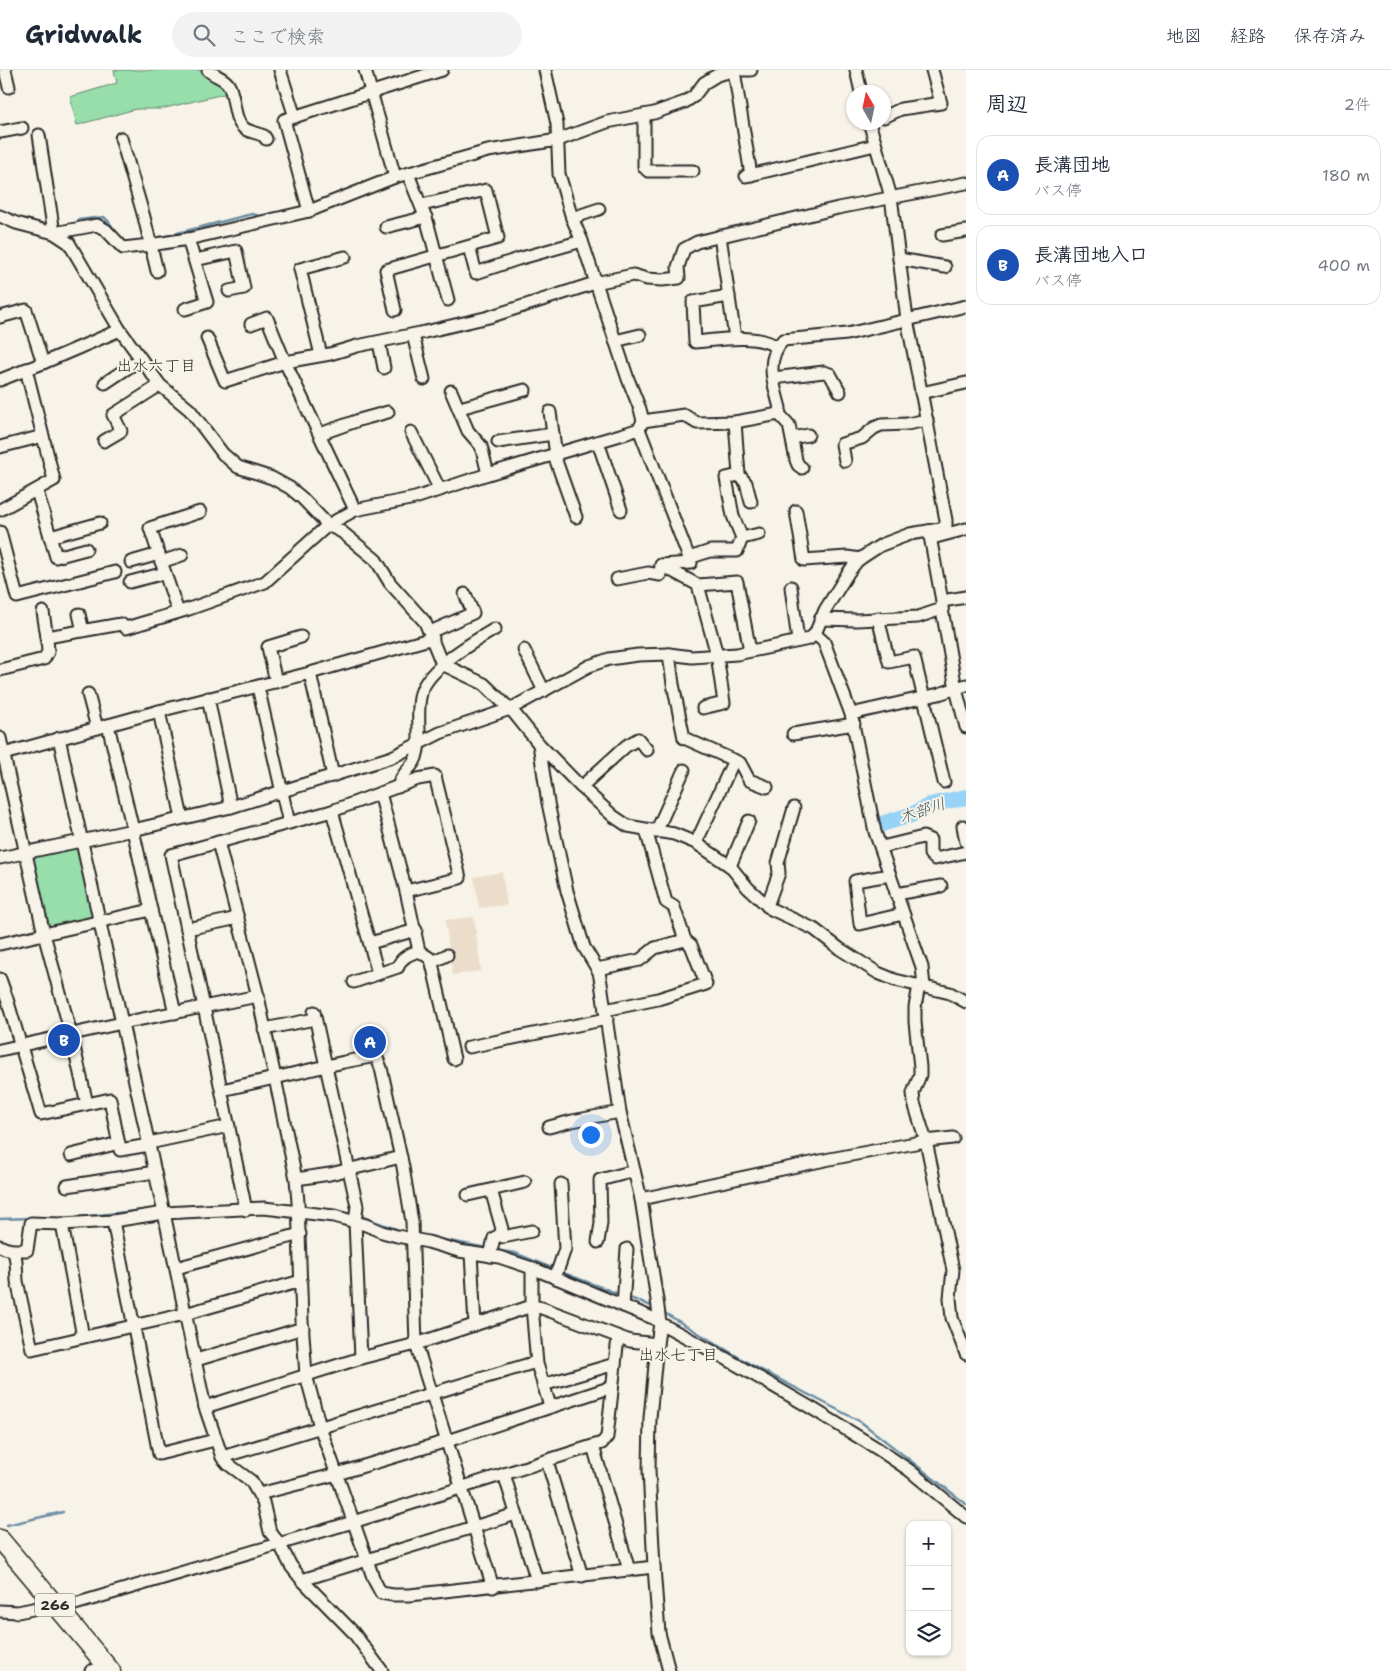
<!DOCTYPE html>
<html lang="ja">
<meta charset="utf-8">
<style>
body{margin:0;font-family:"Shantell Sans","Klee One",sans-serif;background:#f2f2f3;color:#1f2937}
.controls{position:absolute;right:15px;bottom:15px;display:grid;overflow:hidden;border-radius:10px;box-shadow:0 1px 4px #0004}
.controls button{width:45px;height:45px;display:grid;place-items:center;padding:0;border:0;border-bottom:1px solid #e0e1e3;background:#fff;color:#1f2937;font:25px sans-serif}
.compass{position:absolute;left:846px;top:15px;width:45px;height:45px;border-radius:50%;background:#fff;box-shadow:0 1px 4px #0004;rotate:351deg}
.you{position:absolute;left:590px;top:1064px;width:18px;height:18px;margin:-12px;border:4px solid #fff;border-radius:50%;background:#1a73e8;box-shadow:0 0 0 8px #1a73e833}
.badge{display:grid;place-items:center;width:32px;height:32px;border-radius:50%;background:#0b8043;color:#fff;font-size:16px;font-weight:700}
.pin{position:absolute;translate:-50% -50%;border:2px solid #fff;box-shadow:0 1px 5px #0006}
.list{margin:0;padding:0;list-style:none}
h2{display:flex;justify-content:space-between;align-items:center;height:65px;margin:0;padding:0 20px;font-size:21px}
h2 small{font-size:16px;font-weight:400;color:#747a83}
.list li{display:grid;grid-template-columns:32px 1fr auto;gap:15px;align-items:center;box-sizing:border-box;height:80px;margin:0 10px 10px;padding:0 10px;border:1px solid #e0e1e3;border-radius:15px}
.list b{display:block;font-size:19px;white-space:nowrap}
.list p{margin:0;font-size:16px;white-space:nowrap;color:#747a83}
.list em{font-size:16px;font-style:normal;color:#747a83}
.icon{flex:none;width:28px;height:28px;fill:none;stroke:currentColor;stroke-width:2;stroke-linecap:round;stroke-linejoin:round}
.map{position:relative;flex:none;width:966px;height:1601px;overflow:hidden}
header{display:flex;align-items:center;gap:30px;box-sizing:border-box;height:70px;padding:0 25px;background:#fff;border-bottom:1px solid #e0e1e3}
header strong{font-size:24px}
nav{display:flex;gap:28px;margin-inline-start:auto;font-size:18px}
.search{width:350px;height:45px;background:#f2f2f3;display:flex;align-items:center;gap:12px;box-sizing:border-box;padding:0 18px;border-radius:28px;color:#747a83;font-size:19px}
main{display:flex}
aside{flex:1;background:#fff}
.map>svg:first-child{display:block}
.built{fill:#ecddca}
.green{fill:#97deab;stroke:#61846b}
.lines{fill:none;stroke-linecap:round;stroke-linejoin:round}
.stream{stroke:#6c8fa5;stroke-width:2.5}
.river{stroke:#97d2f7;stroke-width:16}
.minor-casing{stroke:#2b2b2b;stroke-width:15}
.trunk-casing{stroke:#2b2b2b;stroke-width:21}
.minor{stroke:#f7f3e8;stroke-width:11}
.trunk{stroke:#f7f3e8;stroke-width:18}
.labels{text-anchor:middle;stroke-width:4;stroke-linejoin:round;paint-order:stroke}
.shield{fill:#f7f3e8;stroke:#686764;stroke-width:1}
.shield-label{font-size:14px;font-weight:bold;fill:#2b2b2b}
.neighbourhood-label{font-size:16px;fill:#2b2b2b;stroke:#f7f3e8}
.water-label{font-size:16px;font-style:italic;fill:#46555e;stroke:#f7f3e8}
</style>
<header>
<strong>Gridwalk</strong>
<div class="search"><svg class="icon" aria-label="search" viewBox="0 0 24 24"><circle cx="10" cy="10" r="6"/><path d="M15 15l6 6"/></svg>ここで検索</div>
<nav><a>地図</a><a>経路</a><a>保存済み</a></nav>
</header>
<main>
<div class="map">
<svg width="966" height="1601" viewBox="0 0 966 1601">
<rect width="100%" height="100%" fill="#f7f3e8"/>
<filter id="ink" filterUnits="userSpaceOnUse"><feTurbulence type="fractalNoise" baseFrequency=".02" numOctaves="2"/><feDisplacementMap in="SourceGraphic" scale="10" xChannelSelector="R" yChannelSelector="G"/><feConvolveMatrix kernelMatrix="1 2 1 2 8 2 1 2 1" color-interpolation-filters="sRGB"/></filter>
<g filter="url(#ink)">
<g class="built">
<polygon points="502,802 507,835 479,838 474,807"/>
<polygon points="474,847 481,901 453,905 445,850"/>
</g>
<g class="green">
<polygon points="114,0 201,0 207,8 222,14 228,23 161,39 136,39 77,55 70,27 117,13"/>
<polygon points="79,776 95,850 45,861 28,785"/>
</g>
<g class="lines">
<g class="stream">
<polyline points="78,150 104,147 109,152 119,167"/>
<polyline points="158,168 240,147 252,144 264,147"/>
<polyline points="360,1146 404,1162"/>
<polyline points="79,1147 155,1139"/>
<polyline points="0,1149 31,1148"/>
<polyline points="439,1169 487,1178"/>
<polyline points="495,1180 515,1183 554,1199"/>
<polyline points="561,1202 621,1225"/>
<polyline points="627,1227 654,1237"/>
<polyline points="663,1242 750,1294 861,1352 966,1434"/>
<polyline points="7,1455 63,1442"/>
</g>
<polyline class="river" points="878,755 911,745 930,735 966,727"/>
<defs>
<g id="minor">
<polyline points="5,0 9,17"/>
<path d="M208,0C214,6 223,7 228,14C236,26 232,50 245,59C250,62 258,63 264,66L266,69"/>
<polyline points="280,0 295,47"/>
<polyline points="365,0 395,107"/>
<polyline points="545,0 557,54 559,104 572,148 582,171 628,309 640,339 643,351"/>
<polyline points="743,0 751,0"/>
<polyline points="856,0 861,22"/>
<polyline points="734,1 751,105"/>
<polyline points="644,45 644,97 648,101 693,101"/>
<polyline points="884,47 901,39 941,33 932,0"/>
<polyline points="0,62 22,58"/>
<polyline points="39,65 54,163"/>
<polyline points="121,68 144,147 157,201"/>
<polyline points="408,104 427,151 448,230"/>
<polyline points="746,106 875,75"/>
<polyline points="309,141 284,50 442,0"/>
<polyline points="0,146 16,153 54,163 69,173 120,260 160,315 190,340 223,384 238,397 272,408 290,418 302,428 328,455 342,462 376,490 390,513 425,552 442,594 484,614 514,643 539,674 578,714 613,746 628,756 674,764 696,773 730,796 748,818 771,839 814,859 840,879 878,903 895,910 950,923 966,932"/>
<polyline points="572,148 599,139"/>
<polyline points="386,157 426,147"/>
<polyline points="54,163 97,155 106,160 123,178 150,175 188,169 309,141 395,107 488,81 558,70 607,52 654,43 685,32 694,26 704,13 717,5 737,0"/>
<polyline points="942,165 966,161"/>
<polyline points="720,166 735,268"/>
<polyline points="469,177 476,203 518,189 582,171"/>
<polyline points="899,189 945,197"/>
<polyline points="195,190 236,181 244,218 229,221"/>
<path d="M729,226L693,232L695,272C719,270 756,263 777,277"/>
<polyline points="185,239 207,232 188,169"/>
<polyline points="395,240 386,200 498,168 486,120 422,135"/>
<polyline points="0,247 26,240 43,293"/>
<polyline points="413,265 424,309"/>
<polyline points="207,268 225,311 285,292 267,248 251,254"/>
<polyline points="615,271 640,265"/>
<polyline points="379,272 384,298"/>
<polyline points="321,285 300,199 345,187"/>
<polyline points="773,308 824,302 830,304 840,322"/>
<polyline points="0,310 43,293 120,260"/>
<polyline points="105,313 141,289"/>
<polyline points="451,321 468,361 481,376 488,404"/>
<polyline points="921,323 966,313"/>
<polyline points="460,338 525,320"/>
<polyline points="550,342 556,385"/>
<polyline points="779,344 789,355 796,390 798,395 802,398"/>
<polyline points="639,359 691,493 661,495 698,515 717,585 724,633 703,638"/>
<polyline points="411,362 440,420"/>
<polyline points="320,364 359,350 388,342"/>
<polyline points="792,368 808,365"/>
<polyline points="104,371 121,361 113,345 160,315"/>
<polyline points="498,372 553,364"/>
<polyline points="598,372 621,440"/>
<polyline points="0,377 43,366"/>
<polyline points="554,385 576,447"/>
<polyline points="845,391 842,374 862,368 874,358 881,355 907,354 927,350"/>
<polyline points="739,405 746,413 751,432"/>
<polyline points="37,421 56,487 86,479"/>
<polyline points="0,440 54,410 26,299"/>
<polyline points="355,440 285,292 330,284 357,276 425,262 489,247 595,213 633,205 647,209 662,210 679,208 678,197 684,179 697,172 838,138 966,113"/>
<polyline points="796,441 804,490 847,487 860,489"/>
<polyline points="929,461 942,531 942,539 956,619 966,657"/>
<polyline points="0,462 17,527 115,502"/>
<polyline points="50,467 100,453"/>
<polyline points="742,468 759,464"/>
<polyline points="932,468 966,459"/>
<polyline points="689,488 710,481 737,481 742,468 733,446 726,408 739,405 735,352"/>
<polyline points="131,492 159,484"/>
<polyline points="161,492 182,485"/>
<polyline points="617,509 648,503 660,505 661,495"/>
<polyline points="130,512 165,503"/>
<polyline points="698,515 737,512 750,581"/>
<polyline points="791,517 798,571"/>
<polyline points="942,531 966,527"/>
<polyline points="43,542 47,567"/>
<polyline points="178,542 150,458 200,442"/>
<polyline points="79,544 83,561"/>
<polyline points="878,548 889,592 914,587 944,712"/>
<polyline points="820,549 857,550 918,547 942,539"/>
<polyline points="430,562 473,543 465,524"/>
<polyline points="815,564 824,572 851,644 875,762 922,897 924,916"/>
<polyline points="524,580 544,621"/>
<polyline points="669,584 673,614 684,668 740,693 749,710 767,717"/>
<path d="M0,600L44,589L48,582L47,567L121,554L126,558L189,539L265,512L328,455L355,440L415,428L488,404L627,363L639,359L643,351L684,345L697,353L735,352L779,344L780,338C774,314 764,291 783,270L847,264L966,236"/>
<polyline points="310,603 333,706"/>
<polyline points="276,612 268,577 301,567"/>
<polyline points="258,617 289,753 332,741"/>
<polyline points="88,624 97,658"/>
<polyline points="208,628 231,737"/>
<polyline points="159,641 182,748"/>
<polyline points="851,644 939,624 966,615"/>
<polyline points="793,664 854,654"/>
<polyline points="0,668 44,864 151,840 133,760 231,737 392,687 440,663 510,639 589,596 609,589 638,585 669,584 692,587 737,584 809,569 815,564 825,540 848,503 858,490 881,475 910,464 940,459 946,456 946,450 907,249 891,127 869,52"/>
<polyline points="59,668 164,1143 205,1337 222,1387 228,1394 251,1411 263,1432 270,1462 279,1473 291,1496 302,1510 353,1562 382,1601"/>
<polyline points="0,685 159,641 310,603 433,568"/>
<path d="M398,717C402,701 412,699 416,688C423,668 415,644 421,623C428,598 473,572 495,559"/>
<polyline points="581,717 626,676 638,669 647,680"/>
<polyline points="380,723 406,821"/>
<polyline points="963,756 966,772"/>
<polyline points="656,762 684,700"/>
<polyline points="218,772 258,926 296,1109 298,1132 302,1251 306,1305 320,1357 374,1510 381,1523 393,1525 410,1525 654,1497"/>
<polyline points="696,773 734,690"/>
<polyline points="882,777 923,767 930,770 930,784 935,789 966,782"/>
<polyline points="0,788 133,760 108,655"/>
<polyline points="730,796 749,751"/>
<polyline points="890,805 855,811 860,854 903,844"/>
<polyline points="896,824 941,816"/>
<polyline points="767,836 779,803 778,793 794,738"/>
<polyline points="151,840 175,943"/>
<polyline points="187,859 238,848"/>
<polyline points="370,873 416,860"/>
<polyline points="0,874 44,864 71,964 87,1034"/>
<polyline points="432,892 447,885"/>
<polyline points="597,899 640,890 655,878 685,870"/>
<polyline points="378,903 332,741 418,709 435,706 460,808 406,821 419,881 431,889 454,989"/>
<polyline points="0,909 7,929 41,1044 110,1029 120,1080 149,1075"/>
<path d="M354,912L398,897C401,887 410,884 419,881"/>
<polyline points="919,916 915,937 915,952 920,997 920,1005 913,1023 914,1033 926,1071 953,1200 950,1228 952,1248 966,1284"/>
<polyline points="605,940 658,929 706,914 691,875 685,870 674,837 666,832 646,760"/>
<polyline points="314,942 357,1136 355,1152 361,1288"/>
<polyline points="264,959 315,949"/>
<polyline points="469,977 607,949"/>
<polyline points="0,980 122,953 258,926"/>
<polyline points="222,1020 344,992 376,986 381,998 403,1097 412,1152 416,1274 493,1517"/>
<polyline points="549,1057 572,1051 620,1042"/>
<polyline points="149,1073 229,1056"/>
<polyline points="71,1085 119,1073"/>
<polyline points="296,1109 330,1104 401,1087"/>
<polyline points="67,1116 155,1102"/>
<polyline points="468,1125 525,1112"/>
<polyline points="641,1129 830,1089 926,1071 953,1068"/>
<polyline points="246,1140 204,937 171,785 289,753"/>
<polyline points="113,1151 159,1384 215,1370"/>
<polyline points="62,1154 83,1267"/>
<polyline points="500,1165 503,1167 532,1161"/>
<polyline points="598,1172 601,1153 600,1110 634,1101"/>
<path d="M0,1176C9,1181 16,1180 27,1180L31,1153L62,1154L113,1151L164,1143L264,1138L334,1146L366,1155L382,1162L397,1166L428,1172L459,1181L499,1187L532,1198L655,1249L660,1253L725,1288L813,1339L878,1379L909,1400L966,1447"/>
<polyline points="14,1181 16,1191 17,1211 32,1279 185,1244 301,1211"/>
<polyline points="471,1183 475,1255"/>
<polyline points="490,1186 494,1168 500,1165 502,1159 491,1120"/>
<polyline points="176,1198 300,1164"/>
<polyline points="532,1198 532,1236 542,1238 630,1271 657,1274 660,1253 657,1230 641,1129 620,1042 601,913 599,902 584,877 567,821 548,733 539,674"/>
<polyline points="555,1208 565,1179 561,1114"/>
<polyline points="623,1236 627,1179"/>
<polyline points="657,1274 650,1348 649,1400 654,1497 659,1563 669,1601"/>
<polyline points="196,1290 303,1258"/>
<polyline points="543,1315 615,1294"/>
<polyline points="205,1337 361,1288 416,1274 532,1236 537,1294 550,1336"/>
<polyline points="593,1376 629,1500"/>
<polyline points="222,1387 536,1292"/>
<polyline points="547,1391 582,1506"/>
<polyline points="504,1404 537,1511"/>
<polyline points="259,1424 337,1404 447,1371 612,1317"/>
<polyline points="302,1510 516,1444"/>
<polyline points="0,1541 18,1542 42,1537 58,1539 353,1452 602,1373 607,1367 618,1267"/>
<polyline points="91,1601 107,1597"/>
</g>
<polyline id="trunk" points="0,1469 111,1601"/>
</defs>
<use href="#minor" class="minor-casing"/>
<use href="#trunk" class="trunk-casing"/>
<use href="#minor" class="minor"/>
<use href="#trunk" class="trunk"/>
</g>
</g>
<g class="labels">
<rect class="shield" x="35" y="1523.5" width="40" height="23" rx="4"/>
<g class="shield-label">
<text x="55" y="1540">266</text>
</g>
<g class="neighbourhood-label">
<text x="156" y="301">出水六丁目</text>
<text x="678" y="1290">出水七丁目</text>
</g>
<g class="water-label">
<text transform="translate(922 740) rotate(-19)" y="6">木部川</text>
</g>
</g>
</svg>
<div class="controls">
<button>+</button>
<button>−</button>
<button><svg class="icon" aria-label="layers" viewBox="0 0 24 24"><path d="M12 4l9 5-9 5-9-5zM3 14l9 5 9-5"/></svg></button>
</div>
<svg class="compass" viewBox="-18 -18 36 36"><path d="M0-13l5 13h-10z" fill="#e53935"/><path d="M0 13l5-13h-10z" fill="#747a83"/></svg>
<div class="you"></div>
<div class="pin badge" style="left:370px;top:972px;background:#1a4fb4">A</div>
<div class="pin badge" style="left:64px;top:970px;background:#1a4fb4">B</div>
</div>
<aside>
<h2>周辺<small>2件</small></h2>
<ul class="list">
<li><span class="badge" style="background:#1a4fb4">A</span><div><b>長溝団地</b><p>バス停</p></div><em>180 m</em></li>
<li><span class="badge" style="background:#1a4fb4">B</span><div><b>長溝団地入口</b><p>バス停</p></div><em>400 m</em></li>
</ul>
</aside>
</main>
